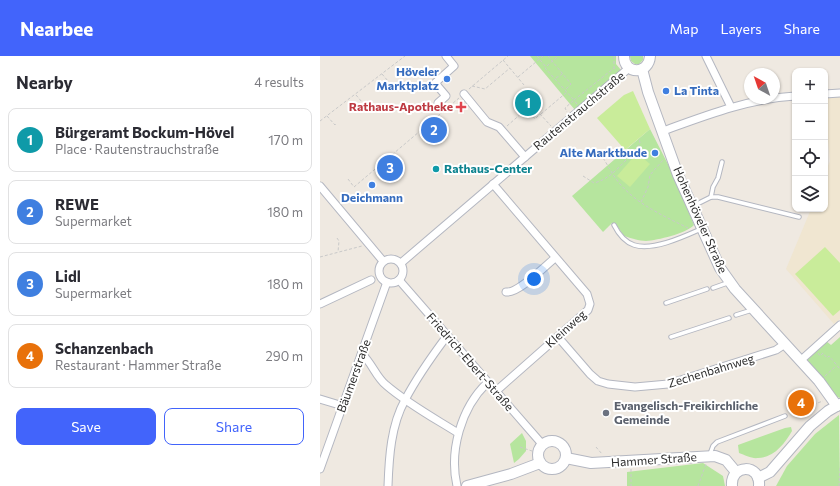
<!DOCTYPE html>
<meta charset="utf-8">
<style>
body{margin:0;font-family:Commissioner,sans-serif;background:#f7f7f7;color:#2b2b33}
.controls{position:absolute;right:12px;top:12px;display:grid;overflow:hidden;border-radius:8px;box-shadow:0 1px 3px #0004}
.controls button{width:36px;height:36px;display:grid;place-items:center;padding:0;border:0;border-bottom:1px solid #e1e1e2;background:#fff;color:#2b2b33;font:20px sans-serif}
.compass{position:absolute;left:424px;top:12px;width:36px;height:36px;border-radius:50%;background:#fff;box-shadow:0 1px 3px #0004;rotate:320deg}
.you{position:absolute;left:214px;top:223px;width:14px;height:14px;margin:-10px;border:3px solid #fff;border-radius:50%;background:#1a73e8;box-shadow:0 0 0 6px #1a73e833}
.badge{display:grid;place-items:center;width:26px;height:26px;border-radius:50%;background:#4264fb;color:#fff;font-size:13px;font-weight:700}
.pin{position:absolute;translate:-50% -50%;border:2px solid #fff;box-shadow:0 1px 4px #0006}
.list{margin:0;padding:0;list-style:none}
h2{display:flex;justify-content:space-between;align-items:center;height:52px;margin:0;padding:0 16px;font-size:17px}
h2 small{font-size:13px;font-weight:400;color:#7c7c81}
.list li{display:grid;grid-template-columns:26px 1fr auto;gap:12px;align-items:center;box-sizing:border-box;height:64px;margin:0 8px 8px;padding:0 8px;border:1px solid #e1e1e2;border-radius:8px}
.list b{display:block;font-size:15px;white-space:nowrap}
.list p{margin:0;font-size:13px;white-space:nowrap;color:#7c7c81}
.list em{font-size:13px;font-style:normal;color:#7c7c81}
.actions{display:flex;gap:8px;padding:12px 16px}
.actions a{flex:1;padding:9px 0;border:1px solid #4264fb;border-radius:8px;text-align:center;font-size:14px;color:#4264fb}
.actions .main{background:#4264fb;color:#fff}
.icon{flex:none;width:22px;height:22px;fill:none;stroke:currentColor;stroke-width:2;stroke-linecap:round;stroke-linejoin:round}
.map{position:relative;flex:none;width:520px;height:430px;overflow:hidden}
header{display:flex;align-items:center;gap:24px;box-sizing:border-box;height:56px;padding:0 20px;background:#4264fb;color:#fff}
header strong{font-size:19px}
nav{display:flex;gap:22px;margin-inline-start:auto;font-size:14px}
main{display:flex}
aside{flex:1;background:#fff}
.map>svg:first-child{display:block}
.education{fill:#f0e6d1}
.green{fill:#b6e59e}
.pitch{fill:#c9ec9a}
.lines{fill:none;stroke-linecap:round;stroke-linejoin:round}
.lane-casing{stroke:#b4b7c1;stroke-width:5.5}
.street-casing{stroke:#b4b7c1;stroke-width:9}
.secondary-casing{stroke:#b4b7c1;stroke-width:12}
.path{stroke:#c9c9c9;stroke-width:1;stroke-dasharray:3 2;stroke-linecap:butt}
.lane{stroke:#fff;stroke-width:3.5}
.street{stroke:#fff;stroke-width:7}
.secondary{stroke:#fff;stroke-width:10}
.shop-dot{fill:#3f7fe0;stroke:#fff;stroke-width:1.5}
.health-dot{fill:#e0444e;stroke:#fff;stroke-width:1.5}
.culture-dot{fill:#0f9aa8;stroke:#fff;stroke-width:1.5}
.worship-dot{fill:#6b7280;stroke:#fff;stroke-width:1.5}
.labels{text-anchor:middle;stroke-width:4;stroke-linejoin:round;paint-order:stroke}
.shop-label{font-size:12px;font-weight:bold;fill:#366cbe;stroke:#fff;text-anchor:end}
.health-label{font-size:12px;font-weight:bold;fill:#be3a42;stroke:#fff;text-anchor:end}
.street-label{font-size:12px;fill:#2e2e2e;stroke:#fff}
.culture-label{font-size:12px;font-weight:bold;fill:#0d838f;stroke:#fff;text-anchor:start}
.worship-label{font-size:12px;font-weight:bold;fill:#5b616d;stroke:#fff;text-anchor:start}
</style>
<header>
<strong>Nearbee</strong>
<nav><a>Map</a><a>Layers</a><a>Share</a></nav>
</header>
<main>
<aside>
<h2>Nearby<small>4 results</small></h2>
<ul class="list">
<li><span class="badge" style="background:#0f9aa8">1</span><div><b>Bürgeramt Bockum-Hövel</b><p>Place · Rautenstrauchstraße</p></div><em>170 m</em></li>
<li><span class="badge" style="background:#3f7fe0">2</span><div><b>REWE</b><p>Supermarket</p></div><em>180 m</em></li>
<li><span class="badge" style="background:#3f7fe0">3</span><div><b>Lidl</b><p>Supermarket</p></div><em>180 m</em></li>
<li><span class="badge" style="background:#e8710a">4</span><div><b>Schanzenbach</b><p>Restaurant · Hammer Straße</p></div><em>290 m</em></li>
</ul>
<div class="actions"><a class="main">Save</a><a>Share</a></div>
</aside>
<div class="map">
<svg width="520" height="430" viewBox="0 0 520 430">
<rect width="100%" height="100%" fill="#efe9e1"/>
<polygon class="education" points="520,40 520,263 514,268 466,213 491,153 505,153 505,117 510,105 505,55 505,42"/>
<g class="green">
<polygon points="210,0 296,0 296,8 301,14 255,54"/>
<polygon points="310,0 323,0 323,4 319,8 315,8 311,5"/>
<path d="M330,73L354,120L374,169C365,178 338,184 326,185C319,185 311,182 304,180L295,167H292L283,176L252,140Z"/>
<polygon points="520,281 520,342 515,340 484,305 506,285 511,289"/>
<polygon points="519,359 520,430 456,430 467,410 495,378"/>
<path d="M471,371L472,375C465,387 454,402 438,402C432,403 425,399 419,397L418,389L465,372Z"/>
<polygon points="202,377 206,385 206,395 199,403 194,407 190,388"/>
<polygon points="383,407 403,420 405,430 307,430 307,416"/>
</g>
<g class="pitch">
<polygon points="313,35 330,73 305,94 277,62 304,39"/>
<polygon points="317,97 330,108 310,131 297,120"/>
<polygon points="505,191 520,207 520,254 513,260 475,218"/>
</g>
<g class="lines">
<defs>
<g id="lane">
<polyline points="391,141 393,131 398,122 402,106"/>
<polyline points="373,150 391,141 398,141 479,161"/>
<path d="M294,169C298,177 305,186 314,189C333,195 363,181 381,173"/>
<polyline points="393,232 410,226"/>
<polyline points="346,247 387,233"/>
<polyline points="416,259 432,254"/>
<polyline points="351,281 409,262"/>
<polyline points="390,398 393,390 397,386 465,360"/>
</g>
<g id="street">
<polyline points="386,0 411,51"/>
<polyline points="144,38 167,66 179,71 205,101"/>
<polyline points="505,38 520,37"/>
<polyline points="118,47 126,40 115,27 134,10 126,0"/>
<path d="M343,75C387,59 428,43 475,40"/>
<polyline points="173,128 267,238 270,248 268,254 175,336"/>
<polyline points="0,130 63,205"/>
<circle cx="71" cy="215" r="12"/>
<polyline points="81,207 309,12"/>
<polyline points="79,224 222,388"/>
<path d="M186,236C198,238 225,210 235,202"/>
<polyline points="0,248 51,224"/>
<polyline points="238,281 270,318 278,325 288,328 315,331 348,328 456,294 465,288"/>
<path d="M42,298C52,307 56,321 66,329C88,348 114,362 138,377"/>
<polyline points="480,305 520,269"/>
<polyline points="0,343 23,350"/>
<polyline points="0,413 67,226"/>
<path d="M68,430C69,401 71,369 85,344C97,321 112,300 127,280"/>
<path d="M137,430C129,395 141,352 167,327"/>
</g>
<g id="secondary">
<path d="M304,0C304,19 329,19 330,0"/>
<polyline points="322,13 328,36 358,119 400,212 415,233 499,325 517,350"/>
<circle cx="232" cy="399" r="14"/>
<polyline points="246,402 271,407 395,400 406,404 416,416"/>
<polyline points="438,422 450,416 490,370 508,355 520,348"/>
<polyline points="147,430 191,418 220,407"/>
<path d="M412,430C410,408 441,407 439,430"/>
</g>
</defs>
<use href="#lane" class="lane-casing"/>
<use href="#street" class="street-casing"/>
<use href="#secondary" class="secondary-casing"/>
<g class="path">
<polyline points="217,0 226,11 225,12 254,44 245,52 247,56"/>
<polyline points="228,0 251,28 246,33"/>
<polyline points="294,0 294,12 296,14"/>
<polyline points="183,4 204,29"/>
<polyline points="227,10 238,0"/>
<polyline points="62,18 68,25"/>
<polyline points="198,21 223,0"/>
<polyline points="236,22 242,18"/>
<polyline points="152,30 165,33 190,12"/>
<polyline points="149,33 188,0"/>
<polyline points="36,39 42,46"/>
<polyline points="257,48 254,44 294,12"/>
<polyline points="203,55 209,62 212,59 215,63 220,58 231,70"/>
<polyline points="221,58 247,36"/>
<polyline points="7,60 15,69 16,68"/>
<polyline points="0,65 85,0"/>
<polyline points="187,70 203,56"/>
<path d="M283,102C289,111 293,120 300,128C318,149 344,160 368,172"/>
<path d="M263,120L274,127C292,123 306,103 318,91L320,87L319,82"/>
<polyline points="28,123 34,131 139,42"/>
<polyline points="321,146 328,131 330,119 343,104"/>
<polyline points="17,182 19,185 18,196"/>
<polyline points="0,201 42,190"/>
<polyline points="498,297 500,300 503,297 507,302 509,300 520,313"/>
<polyline points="505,320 516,310"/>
<polyline points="470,357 503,345"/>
<polyline points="200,391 218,397"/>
<polyline points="276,391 282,398"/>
<polyline points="311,413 311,430"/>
<polyline points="378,430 386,408"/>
<polyline points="519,430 520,412"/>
</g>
<use href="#lane" class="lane"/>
<use href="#street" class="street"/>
<use href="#secondary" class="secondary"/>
</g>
<g class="shop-dot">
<circle cx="127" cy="23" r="4"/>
<circle cx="346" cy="35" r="4"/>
<circle cx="335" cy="97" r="4"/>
<circle cx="52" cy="129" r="4"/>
</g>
<path class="health-dot" d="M139 45h4v4h4v4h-4v4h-4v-4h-4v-4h4z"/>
<circle class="culture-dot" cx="116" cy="113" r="4"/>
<circle class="worship-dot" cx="286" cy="357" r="4"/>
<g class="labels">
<g class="shop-label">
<text x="119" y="20">Höveler<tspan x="119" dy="14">Marktplatz</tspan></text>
<text x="354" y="39" text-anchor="start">La Tinta</text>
<text x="327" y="101">Alte Marktbude</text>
<text x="52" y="146" text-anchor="middle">Deichmann</text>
</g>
<g class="health-label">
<text x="133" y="55">Rathaus-Apotheke</text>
</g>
<g class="street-label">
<text transform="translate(259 55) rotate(-40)" y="4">Rautenstrauchstraße</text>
<text transform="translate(380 164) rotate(66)" y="4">Hohenhöveler Straße</text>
<text transform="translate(246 273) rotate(-42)" y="4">Kleinweg</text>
<text transform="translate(150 306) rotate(49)" y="4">Friedrich-Ebert-Straße</text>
<text transform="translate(391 315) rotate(-17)" y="4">Zechenbahnweg</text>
<text transform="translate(34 320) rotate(-70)" y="4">Bäumerstraße</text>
<text transform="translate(334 404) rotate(-4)" y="4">Hammer Straße</text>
</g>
<g class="culture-label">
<text x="124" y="117">Rathaus-Center</text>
</g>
<g class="worship-label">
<text x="294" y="354">Evangelisch-Freikirchliche<tspan x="294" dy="14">Gemeinde</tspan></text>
</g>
</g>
</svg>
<div class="controls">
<button>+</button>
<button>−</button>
<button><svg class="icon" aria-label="locate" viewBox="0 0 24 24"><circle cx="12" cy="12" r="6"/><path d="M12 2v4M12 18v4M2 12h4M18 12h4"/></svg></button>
<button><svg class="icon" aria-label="layers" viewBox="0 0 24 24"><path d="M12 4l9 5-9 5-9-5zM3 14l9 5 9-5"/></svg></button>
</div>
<svg class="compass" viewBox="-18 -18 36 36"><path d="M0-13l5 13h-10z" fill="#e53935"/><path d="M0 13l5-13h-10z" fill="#7c7c81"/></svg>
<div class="you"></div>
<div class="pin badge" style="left:208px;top:47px;background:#0f9aa8">1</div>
<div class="pin badge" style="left:114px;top:74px;background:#3f7fe0">2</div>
<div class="pin badge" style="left:70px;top:112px;background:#3f7fe0">3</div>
<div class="pin badge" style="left:481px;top:347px;background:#e8710a">4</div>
</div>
</main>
